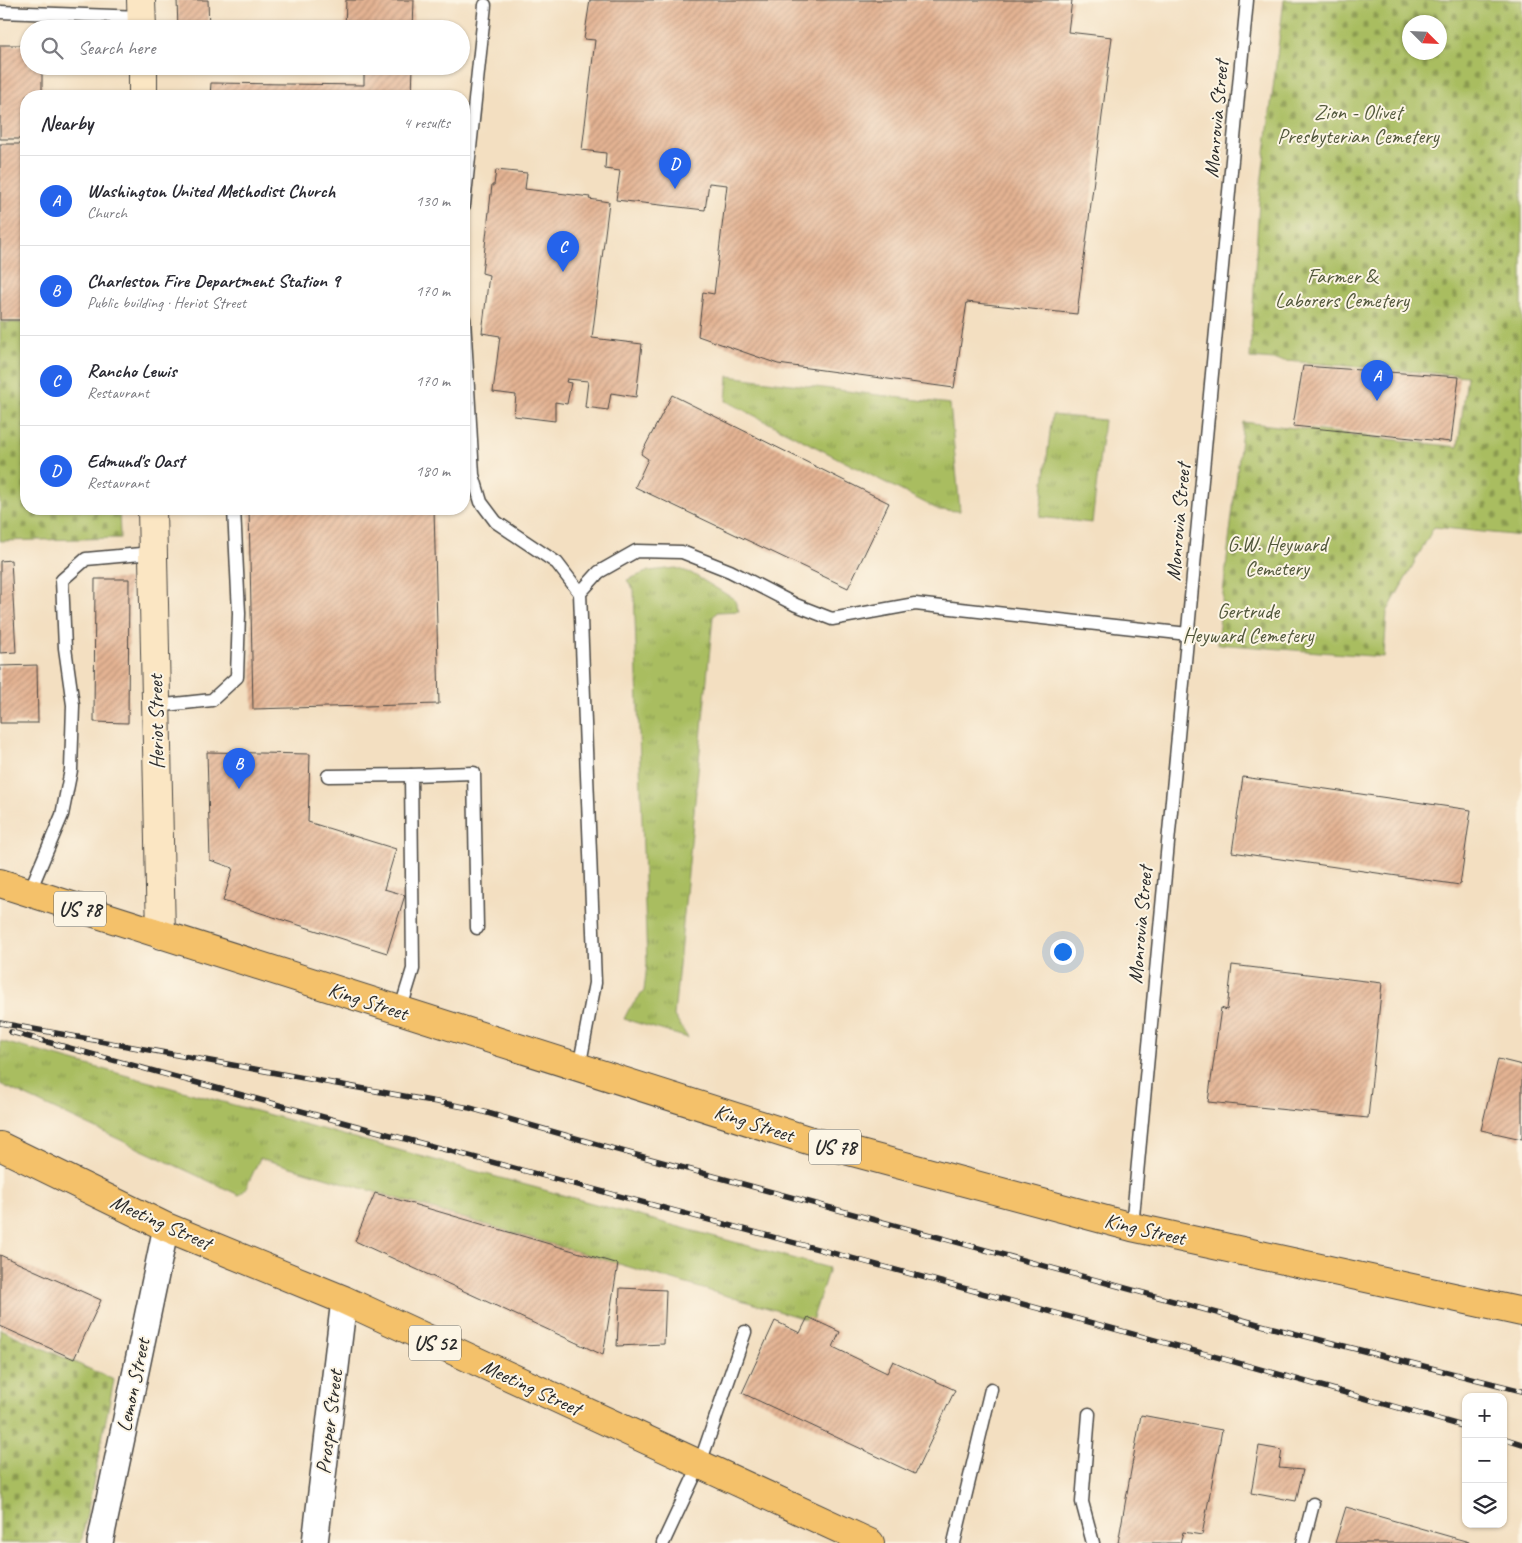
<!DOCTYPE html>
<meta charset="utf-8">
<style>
body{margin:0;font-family:Caveat,sans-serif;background:#f7f7f7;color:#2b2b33}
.controls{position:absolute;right:15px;bottom:15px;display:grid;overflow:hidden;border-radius:10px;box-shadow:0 1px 4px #0004}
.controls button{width:45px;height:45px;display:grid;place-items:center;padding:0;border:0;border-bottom:1px solid #e1e1e2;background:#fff;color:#2b2b33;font:25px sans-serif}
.compass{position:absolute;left:1402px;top:15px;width:45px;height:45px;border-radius:50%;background:#fff;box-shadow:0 1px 4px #0004;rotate:114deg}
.you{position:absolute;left:1062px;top:951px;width:18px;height:18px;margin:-12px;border:4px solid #fff;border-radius:50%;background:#1a73e8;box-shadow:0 0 0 8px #1a73e833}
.badge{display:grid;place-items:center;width:32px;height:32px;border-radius:50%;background:#2563eb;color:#fff;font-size:16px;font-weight:700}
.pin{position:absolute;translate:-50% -41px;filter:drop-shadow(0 1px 2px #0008)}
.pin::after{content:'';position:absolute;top:26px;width:18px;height:15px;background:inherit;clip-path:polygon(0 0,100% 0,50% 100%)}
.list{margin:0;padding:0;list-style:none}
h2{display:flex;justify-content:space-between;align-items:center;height:65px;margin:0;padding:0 20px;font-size:21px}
h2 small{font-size:16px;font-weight:400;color:#7c7c81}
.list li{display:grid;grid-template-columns:32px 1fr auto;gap:15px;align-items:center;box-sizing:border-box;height:90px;padding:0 20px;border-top:1px solid #e1e1e2}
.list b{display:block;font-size:19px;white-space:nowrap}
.list p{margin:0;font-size:16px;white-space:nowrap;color:#7c7c81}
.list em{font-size:16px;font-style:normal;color:#7c7c81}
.icon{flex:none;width:28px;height:28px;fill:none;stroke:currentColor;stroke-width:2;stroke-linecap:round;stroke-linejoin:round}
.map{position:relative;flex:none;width:1522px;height:1543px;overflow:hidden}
.search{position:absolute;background:#fff;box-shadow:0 1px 4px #0004;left:20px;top:20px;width:450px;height:55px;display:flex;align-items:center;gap:12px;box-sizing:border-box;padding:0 18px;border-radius:28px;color:#7c7c81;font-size:19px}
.panel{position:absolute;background:#fff;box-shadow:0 1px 4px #0004;left:20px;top:90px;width:450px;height:425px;border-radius:20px}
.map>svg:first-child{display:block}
.grass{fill:url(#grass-tufts);stroke:#6a7446}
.cemetery{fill:url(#cemetery-stones);stroke:#6a7446;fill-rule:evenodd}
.building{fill:url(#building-hatch)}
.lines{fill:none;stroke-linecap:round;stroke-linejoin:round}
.lane-casing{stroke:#494642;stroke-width:15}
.street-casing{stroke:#494642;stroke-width:28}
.secondary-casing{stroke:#494642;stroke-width:30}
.primary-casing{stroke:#494642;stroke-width:30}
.lane{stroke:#fff;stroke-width:12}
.street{stroke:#fff;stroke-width:25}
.secondary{stroke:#fbe6c3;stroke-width:28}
.primary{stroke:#f4c16a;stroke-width:28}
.rail-casing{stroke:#2b2b2b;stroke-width:5.5}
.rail{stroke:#fcf5e5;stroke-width:4;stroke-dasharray:11;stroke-linecap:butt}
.labels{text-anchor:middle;stroke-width:4;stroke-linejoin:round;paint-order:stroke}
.shield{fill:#fcf5e5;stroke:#6a6863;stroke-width:1}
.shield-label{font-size:20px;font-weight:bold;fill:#2b2b2b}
.park-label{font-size:21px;fill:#51573b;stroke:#fcf5e5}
.street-label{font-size:21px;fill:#2b2b2b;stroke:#fcf5e5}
</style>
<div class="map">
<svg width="1522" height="1543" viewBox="0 0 1522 1543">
<defs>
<pattern id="grass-tufts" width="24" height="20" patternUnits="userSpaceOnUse" patternTransform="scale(1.25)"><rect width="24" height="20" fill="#a9bd61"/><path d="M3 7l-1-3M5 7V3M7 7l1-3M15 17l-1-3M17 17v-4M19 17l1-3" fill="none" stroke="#8a9a50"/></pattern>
<pattern id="cemetery-stones" width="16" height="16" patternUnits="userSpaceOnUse" patternTransform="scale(1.25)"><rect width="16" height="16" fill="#a9bd61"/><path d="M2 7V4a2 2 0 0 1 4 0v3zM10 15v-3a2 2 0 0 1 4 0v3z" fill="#8a9a50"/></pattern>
<pattern id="building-hatch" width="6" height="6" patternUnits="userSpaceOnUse" patternTransform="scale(1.25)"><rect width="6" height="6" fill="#e4b393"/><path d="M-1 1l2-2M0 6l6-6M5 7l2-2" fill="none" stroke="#b99278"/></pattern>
</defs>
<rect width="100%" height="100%" fill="#fcf5e5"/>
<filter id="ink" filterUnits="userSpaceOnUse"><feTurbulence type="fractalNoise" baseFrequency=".02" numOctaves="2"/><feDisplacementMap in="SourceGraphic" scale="10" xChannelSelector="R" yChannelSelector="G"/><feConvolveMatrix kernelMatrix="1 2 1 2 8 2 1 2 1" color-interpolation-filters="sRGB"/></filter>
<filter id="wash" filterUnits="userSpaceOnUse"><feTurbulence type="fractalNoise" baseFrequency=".0096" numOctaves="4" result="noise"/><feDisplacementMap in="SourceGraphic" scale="20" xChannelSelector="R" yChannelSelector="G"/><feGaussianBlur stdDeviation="1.12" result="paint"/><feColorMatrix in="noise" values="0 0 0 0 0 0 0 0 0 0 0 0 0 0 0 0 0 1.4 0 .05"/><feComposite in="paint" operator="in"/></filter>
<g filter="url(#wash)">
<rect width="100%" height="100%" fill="#f3dfc1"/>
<g class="grass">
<polygon points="728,376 950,404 960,511 939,510 726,401"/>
<polygon points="1052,415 1104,420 1092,523 1040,517"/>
<polygon points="676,568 691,573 734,599 739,611 717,612 713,617 674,1016 688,1038 624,1019 629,1009 644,991 647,964 634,590 627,580 649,571"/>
<polygon points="0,1041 829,1268 812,1321 260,1158 245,1190 239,1195 0,1084"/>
</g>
<g class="cemetery">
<path d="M1284,0H1522V536L1434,527L1387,612L1384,657L1217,644L1243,422L1458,447L1467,376L1250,358L1259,201ZM1440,22V52H1410V22Z"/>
<polygon points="0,322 26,323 26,509 119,509 120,538 0,541"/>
<polygon points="0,1329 114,1380 81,1543 0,1543"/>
</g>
<g id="blocks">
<g class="building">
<polygon points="177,0 208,0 209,29 178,29"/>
<polygon points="346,0 414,0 413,29 345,29"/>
<polygon points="590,0 1072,0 1068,32 1112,37 1077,314 967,302 954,388 778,364 698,336 703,292 714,294 727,185 709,183 705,210 616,200 620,171 605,169 606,153 582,150 595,40 584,39"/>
<polygon points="0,45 29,45 29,66 42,66 42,96 26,96 26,139 0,139"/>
<polygon points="364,66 413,66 412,96 210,96 211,83 364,85"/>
<rect x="0" y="144" width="26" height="176"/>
<polygon points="496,170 527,173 525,189 590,197 589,199 609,202 592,338 642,344 636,397 611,393 608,410 585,407 588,381 567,379 566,382 571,383 567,404 555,402 555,421 514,416 516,395 493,392 500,336 482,333 489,275 482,273 492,185 494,185"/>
<polygon points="1303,366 1459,377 1451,442 1293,426"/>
<polygon points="672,395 889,503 848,588 635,487 648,459 641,454"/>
<polygon points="249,509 434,509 439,704 253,709"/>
<polygon points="11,560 16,652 0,653 0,561"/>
<polygon points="95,579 129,579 128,723 94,722"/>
<polygon points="37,665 38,723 0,723 0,666"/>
<polygon points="207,752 310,754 308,822 396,849 384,889 405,895 387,953 223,901 233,868 210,860"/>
<polygon points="1243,777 1471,810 1460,885 1232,852"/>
<polygon points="1232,965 1382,983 1368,1118 1208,1102 1221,1008 1227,1010"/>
<polygon points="1498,1059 1522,1065 1522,1139 1481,1130"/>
<polygon points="375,1193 618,1264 603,1355 355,1241"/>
<polygon points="0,1255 101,1300 74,1359 0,1326"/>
<polygon points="620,1288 666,1290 664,1344 617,1346"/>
<polygon points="808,1317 840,1332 833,1347 887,1373 893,1361 955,1390 915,1474 742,1393 775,1321 800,1333"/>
<polygon points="1141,1415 1222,1430 1202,1535 1183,1532 1180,1543 1118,1543"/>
<polygon points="1259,1446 1282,1450 1279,1468 1303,1470 1296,1501 1251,1493"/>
<polygon points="1346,1507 1469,1542 1469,1543 1335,1543"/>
</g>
</g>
</g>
<g filter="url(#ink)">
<use href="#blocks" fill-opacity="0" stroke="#494642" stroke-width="1"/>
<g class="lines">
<defs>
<g id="lane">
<polyline points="0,12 142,17"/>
<polyline points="464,205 485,5"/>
<polyline points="464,319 473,475 481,502 496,522 557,563 580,593"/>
<polyline points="156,706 212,700 237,677 239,613 234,509"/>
<polyline points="328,776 411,775"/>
<polyline points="29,893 62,815 71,770 73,705 65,648 62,580 86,559 152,553"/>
<polyline points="400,1011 413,969 411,775 474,773 477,928"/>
<polyline points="579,1068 595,983 580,593 599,572 636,551 682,552 730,571 796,605 832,619 915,604 1188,634"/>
<polyline points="1132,1227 1247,0"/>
<polyline points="1089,1414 1082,1502 1093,1543"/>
<polyline points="663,1543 699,1466 745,1332"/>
<polyline points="954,1543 991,1389"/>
<polyline points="1303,1543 1313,1504"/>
</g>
<g id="street">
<polyline points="100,1543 166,1227"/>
<polyline points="315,1543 344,1300"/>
</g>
<g id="secondary">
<polyline points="141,0 142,29"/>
<polyline points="143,66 143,96"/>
<polyline points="152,509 161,935"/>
</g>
<g id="primary">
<polyline points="0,883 808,1140 1132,1227 1522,1312"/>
<polyline points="0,1146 166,1227 344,1300 870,1543"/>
</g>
</defs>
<use href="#lane" class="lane-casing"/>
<use href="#street" class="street-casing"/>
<use href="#secondary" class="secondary-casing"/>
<use href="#primary" class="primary-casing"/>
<use href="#lane" class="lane"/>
<use href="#street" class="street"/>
<use href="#secondary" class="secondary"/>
<use href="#primary" class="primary"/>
<defs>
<g id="rail">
<polyline points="0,1023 470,1108 614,1149 1265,1326 1522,1391"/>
<path d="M11,1032C496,1166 983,1289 1466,1427"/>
<polyline points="1503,1438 1522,1444"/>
</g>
</defs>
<use href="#rail" class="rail-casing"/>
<use href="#rail" class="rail"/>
</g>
</g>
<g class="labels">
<g class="shield">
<rect x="54" y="891.5" width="52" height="35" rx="4"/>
<rect x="809" y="1129.5" width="52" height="35" rx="4"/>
<rect x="409" y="1325.5" width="52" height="35" rx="4"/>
</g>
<g class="shield-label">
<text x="80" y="916">US 78</text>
<text x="835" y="1154">US 78</text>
<text x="435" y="1350">US 52</text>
</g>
<g class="park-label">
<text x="1358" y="119">Zion - Olivet<tspan x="1358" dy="24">Presbyterian Cemetery</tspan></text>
<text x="1342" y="283">Farmer &amp;<tspan x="1342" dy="24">Laborers Cemetery</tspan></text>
<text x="1277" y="551">G.W. Heyward<tspan x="1277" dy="24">Cemetery</tspan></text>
<text x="1248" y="618">Gertrude<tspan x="1248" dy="24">Heyward Cemetery</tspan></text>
</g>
<g class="street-label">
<text transform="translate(1216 119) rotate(-85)" y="7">Monrovia Street</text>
<text transform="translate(1178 522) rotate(-85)" y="7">Monrovia Street</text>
<text transform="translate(156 722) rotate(-91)" y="7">Heriot Street</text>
<text transform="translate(1140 925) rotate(-85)" y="7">Monrovia Street</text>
<text transform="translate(368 1001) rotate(18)" y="7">King Street</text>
<text transform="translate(754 1123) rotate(18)" y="7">King Street</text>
<text transform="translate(161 1222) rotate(24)" y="7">Meeting Street</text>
<text transform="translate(1145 1229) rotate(13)" y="7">King Street</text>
<text transform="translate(133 1385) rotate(-78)" y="7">Lemon Street</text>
<text transform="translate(531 1387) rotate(25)" y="7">Meeting Street</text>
<text transform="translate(329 1422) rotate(-83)" y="7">Prosper Street</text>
</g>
</g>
</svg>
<div class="controls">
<button>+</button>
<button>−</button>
<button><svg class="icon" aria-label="layers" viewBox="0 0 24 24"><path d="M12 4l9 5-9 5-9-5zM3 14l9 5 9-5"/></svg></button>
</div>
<svg class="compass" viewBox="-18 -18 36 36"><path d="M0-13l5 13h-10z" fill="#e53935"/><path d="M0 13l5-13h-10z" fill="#7c7c81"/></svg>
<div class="you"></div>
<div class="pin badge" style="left:1377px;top:401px">A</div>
<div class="pin badge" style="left:239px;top:789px">B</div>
<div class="pin badge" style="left:563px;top:272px">C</div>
<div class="pin badge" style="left:675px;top:189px">D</div>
<div class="search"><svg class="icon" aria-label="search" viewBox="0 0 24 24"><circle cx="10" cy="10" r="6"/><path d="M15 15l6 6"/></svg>Search here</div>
<section class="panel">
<h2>Nearby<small>4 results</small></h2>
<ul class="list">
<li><span class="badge">A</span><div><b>Washington United Methodist Church</b><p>Church</p></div><em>130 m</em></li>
<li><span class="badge">B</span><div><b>Charleston Fire Department Station 9</b><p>Public building · Heriot Street</p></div><em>170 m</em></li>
<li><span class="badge">C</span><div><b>Rancho Lewis</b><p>Restaurant</p></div><em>170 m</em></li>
<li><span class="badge">D</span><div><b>Edmund's Oast</b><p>Restaurant</p></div><em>180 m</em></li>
</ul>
</section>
</div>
